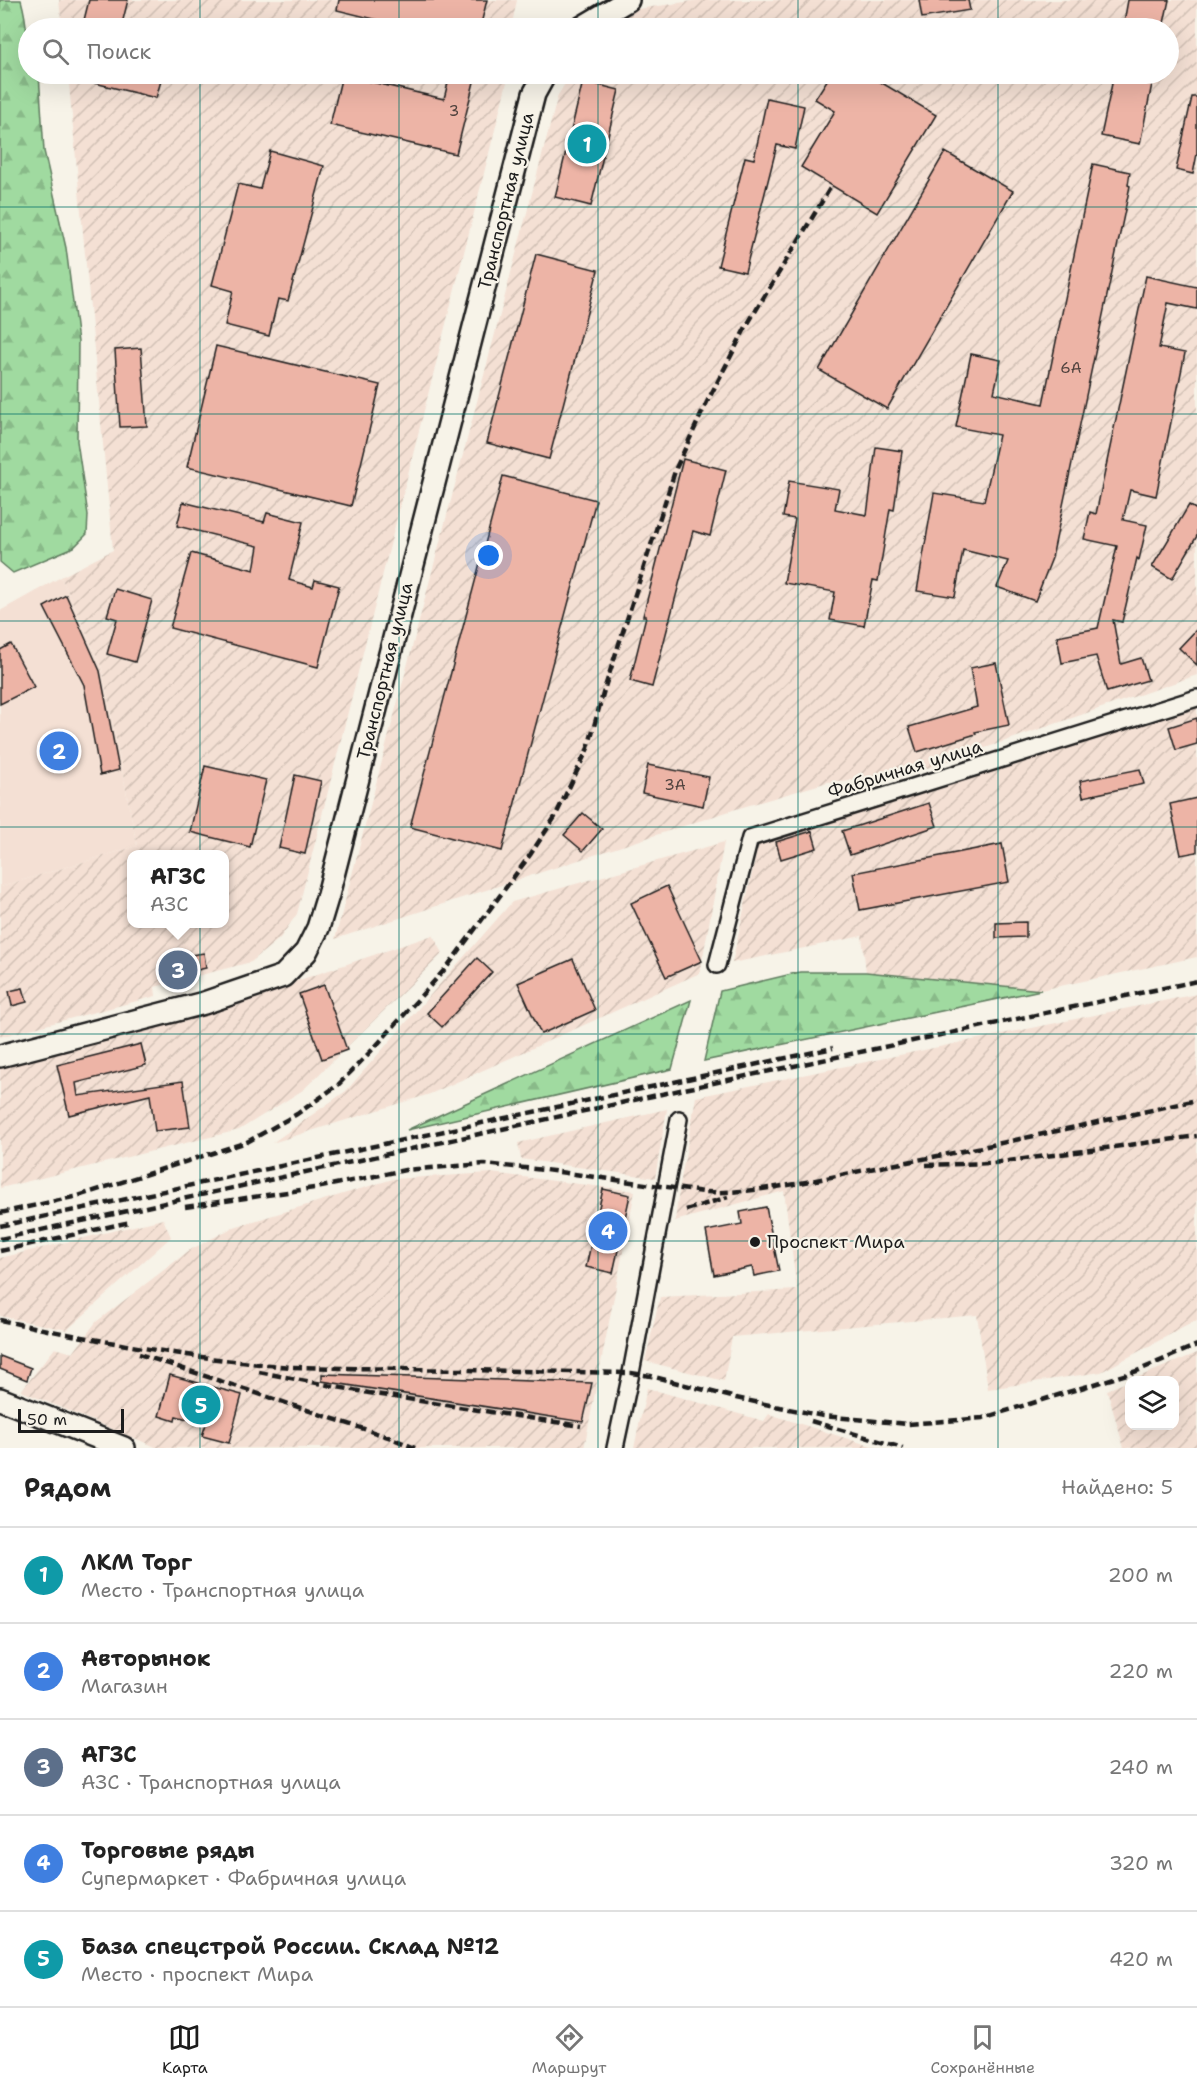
<!DOCTYPE html>
<html lang="ru">
<meta charset="utf-8">
<style>
body{margin:0;font-family:"Shantell Sans",sans-serif;background:#f2f2f2;color:#222}
.controls{position:absolute;right:18px;bottom:18px;display:grid;overflow:hidden;border-radius:12px;box-shadow:0 6px 24px #0002}
.controls button{width:54px;height:54px;display:grid;place-items:center;padding:0;border:0;border-bottom:2px solid #e0e0e0;background:#fff;color:#222;font:30px sans-serif}
.scale{position:absolute;left:18px;bottom:15px;width:106px;box-sizing:border-box;padding-left:6px;border:3px solid #1c1c1c;border-top:0;font-size:16px;line-height:21px;white-space:nowrap;color:#1c1c1c;-webkit-text-stroke:4px #f7f3e8;paint-order:stroke}
.you{position:absolute;left:489px;top:556px;width:21px;height:21px;margin:-15px;border:4px solid #fff;border-radius:50%;background:#1a73e8;box-shadow:0 0 0 9px #1a73e833}
.badge{display:grid;place-items:center;width:39px;height:39px;border-radius:50%;background:#1c1c1c;color:#fff;font-size:20px;font-weight:700}
.pin{position:absolute;translate:-50% -50%;border:3px solid #fff;box-shadow:0 2px 6px #0006}
.popup{position:absolute;left:127px;top:850px;width:102px;height:78px;box-sizing:border-box;display:grid;place-content:center;border-radius:12px;background:#fff;filter:drop-shadow(0 2px 4px #0005);font-size:20px;white-space:nowrap;color:#767676}
.popup b{font-size:22px;color:#222}
.popup::after{content:'';position:absolute;left:50%;top:100%;margin-left:-12px;border:12px solid transparent;border-top-color:#fff}
.list{margin:0;padding:0;list-style:none}
h2{display:flex;justify-content:space-between;align-items:center;height:78px;margin:0;padding:0 24px;font-size:26px}
h2 small{font-size:20px;font-weight:400;color:#767676}
.list li{display:grid;grid-template-columns:39px 1fr auto;gap:18px;align-items:center;box-sizing:border-box;height:96px;padding:0 24px;border-top:2px solid #e0e0e0}
.list b{display:block;font-size:22px;white-space:nowrap}
.list p{margin:0;font-size:20px;white-space:nowrap;color:#767676}
.list em{font-size:20px;font-style:normal;color:#767676}
.icon{flex:none;width:33px;height:33px;fill:none;stroke:currentColor;stroke-width:2;stroke-linecap:round;stroke-linejoin:round}
.map{position:relative;flex:none;width:1197px;height:1448px;overflow:hidden}
.search{position:absolute;background:#fff;box-shadow:0 6px 24px #0002;left:18px;right:18px;top:18px;height:66px;display:flex;align-items:center;gap:15px;box-sizing:border-box;padding:0 21px;border-radius:33px;color:#767676;font-size:22px}
.sheet{height:558px;background:#fff}
nav{display:flex;justify-content:space-around;align-items:center;box-sizing:border-box;height:84px;border-top:2px solid #e0e0e0;background:#fff;font-size:16px;color:#767676}
nav a{display:grid;justify-items:center;gap:3px}
nav .on{color:#1c1c1c}
.map>svg:first-child{display:block}
.built{fill:#f4e0d4}
.industrial{fill:url(#industrial-furrows);fill-rule:evenodd}
.forest{fill:url(#forest-firs);stroke:#5e7b5e;stroke-width:1.5}
.building{fill:#edb4a6;stroke:#1c1c1c;stroke-width:1.5}
.lines{fill:none;stroke-linecap:round;stroke-linejoin:round}
.street-casing{stroke:#1c1c1c;stroke-width:20}
.secondary-casing{stroke:#1c1c1c;stroke-width:26}
.street{stroke:#f7f3e8;stroke-width:15}
.secondary{stroke:#f7f3e8;stroke-width:21}
.rail{stroke:#1c1c1c;stroke-width:4.5;stroke-dasharray:9 4.5;stroke-linecap:butt}
.grid{fill:none;stroke:#0f766e;stroke-width:1.5;stroke-opacity:0.55}
.poi-dot{fill:#1c1c1c;stroke:#f7f3e8;stroke-width:2}
.labels{text-anchor:middle;stroke-width:4.5;stroke-linejoin:round;paint-order:stroke}
.number-label{font-size:15px;fill:#50423e}
.street-label{font-size:18px;fill:#1c1c1c;stroke:#f7f3e8}
.poi-label{font-size:18px;fill:#1c1c1c;stroke:#f7f3e8;text-anchor:start}
</style>
<div class="map">
<svg width="1197" height="1448" viewBox="0 0 1197 1448">
<defs>
<pattern id="industrial-furrows" width="10" height="10" patternUnits="userSpaceOnUse" patternTransform="scale(1.5)"><rect width="10" height="10" fill="#f4e0d4"/><path d="M-1 1l2-2M0 10L10 0M9 11l2-2" fill="none" stroke="#d1c0b5"/></pattern>
<pattern id="forest-firs" width="22" height="20" patternUnits="userSpaceOnUse" patternTransform="scale(1.5)"><rect width="22" height="20" fill="#a0daa0"/><path d="M5 1l3.5 6h-7zM16 11l3.5 6h-7z" fill="#89ba89"/></pattern>
</defs>
<rect width="100%" height="100%" fill="#f7f3e8"/>
<filter id="ink" filterUnits="userSpaceOnUse"><feTurbulence type="fractalNoise" baseFrequency=".0167" numOctaves="2"/><feDisplacementMap in="SourceGraphic" scale="12" xChannelSelector="R" yChannelSelector="G"/><feConvolveMatrix kernelMatrix="1 2 1 2 8 2 1 2 1" color-interpolation-filters="sRGB"/></filter>
<g filter="url(#ink)">
<polygon class="built" points="61,577 102,668 137,846 0,887 0,611"/>
<g class="industrial">
<polygon points="59,0 517,0 511,28 62,28"/>
<polygon points="699,0 1197,0 1197,675 904,776 828,782 736,809 335,939 558,95 571,74 1168,74 1168,28 607,28 638,9"/>
<path d="M68,74H509L297,914L280,938L251,962L155,987L156,996L0,1037V887L137,846L102,668L61,577L113,550ZM132,854H225V924H132Z"/>
<polygon points="1197,705 1197,957 1041,990 866,972 862,936 732,963 759,842"/>
<polygon points="724,842 700,973 430,1094 272,1143 346,1091 512,902"/>
<polygon points="433,935 443,953 303,1090 239,1130 0,1188 0,1063 243,999"/>
<polygon points="1197,994 1197,1320 1101,1372 988,1389 977,1315 732,1337 724,1381 645,1361 660,1297 797,1290 784,1191 675,1221 679,1190 696,1097"/>
<polygon points="667,1109 655,1178 521,1159 518,1143"/>
<polygon points="491,1173 635,1191 584,1448 158,1448 21,1391 55,1348 73,1353 96,1322 190,1250 234,1227 393,1179"/>
<polygon points="163,1219 171,1237 67,1330 0,1316 0,1258"/>
<path d="M1197,1353V1448H1124L1107,1390ZM1130,1380H1174V1426H1130Z"/>
<polygon points="647,1388 764,1421 769,1414 877,1448 634,1448"/>
</g>
<g class="forest">
<path d="M0,0H21C28,25 28,48 28,74H32L33,76L39,74L44,151L66,248L78,342L77,441L88,515L87,534L74,547L13,573L0,562Z"/>
<polygon points="800,972 866,972 1041,990 704,1061 720,991"/>
<polygon points="691,1000 672,1069 407,1130"/>
</g>
<g class="building">
<polygon points="89,0 128,0 121,28 82,28"/>
<polygon points="339,0 487,0 480,28 411,28 337,10"/>
<polygon points="919,0 968,0 970,10 922,18"/>
<polygon points="1128,0 1169,0 1163,28 1123,28"/>
<polygon points="75,74 163,74 156,98 74,78"/>
<polygon points="450,74 476,74 456,154 330,125 342,75 444,99"/>
<polygon points="831,74 867,74 936,115 877,213 801,167 835,111 815,99"/>
<polygon points="1114,74 1154,74 1140,144 1101,136"/>
<polygon points="583,81 619,90 591,206 555,197"/>
<polygon points="1192,97 1197,97 1197,154 1193,174 1176,170"/>
<polygon points="767,98 804,106 795,149 777,145 745,272 718,266 745,157 754,159"/>
<polygon points="270,151 324,166 288,301 278,299 269,336 225,325 233,291 212,285 238,184 260,189"/>
<polygon points="945,152 1013,191 887,409 819,370"/>
<polygon points="1093,164 1130,172 1128,185 1130,186 1052,558 1035,601 997,587 1008,561 963,550 955,597 917,591 934,493 984,501 999,435 956,427 971,354 1001,360 994,393 1043,404"/>
<polygon points="536,254 598,270 549,459 487,443"/>
<polygon points="1146,276 1197,287 1197,309 1168,303 1159,348 1185,353 1156,496 1130,490 1123,520 1147,525 1139,560 1137,558 1122,622 1113,620 1121,664 1141,658 1148,680 1107,692 1096,656 1062,663 1057,636 1098,628 1117,546 1084,539 1090,512 1096,514"/>
<polygon points="216,346 380,385 351,506 187,467"/>
<polygon points="141,348 147,426 120,427 115,350"/>
<polygon points="876,447 902,451 894,510 890,509 878,581 873,580 864,626 830,620 835,592 784,583 795,519 783,517 789,481 839,489 835,509 867,515"/>
<polygon points="683,459 726,470 710,536 693,531 652,687 630,681 646,616 643,616"/>
<polygon points="503,476 596,500 502,851 410,827"/>
<polygon points="183,502 264,522 267,513 303,522 289,580 313,587 315,580 339,586 318,667 170,628 191,553 254,570 258,546 177,526"/>
<polygon points="1189,505 1197,510 1197,536 1172,579 1152,567"/>
<polygon points="115,589 152,600 135,662 107,654 117,619 107,616"/>
<polygon points="66,595 100,671 119,770 100,775 84,685 44,607"/>
<polygon points="1197,629 1197,665 1179,648"/>
<polygon points="11,644 34,687 0,704 0,650"/>
<polygon points="996,663 1009,725 975,732 976,734 917,752 909,727 977,707 970,668"/>
<polygon points="1197,718 1197,744 1176,750 1169,727"/>
<polygon points="648,765 709,777 703,806 642,793"/>
<polygon points="205,766 266,780 250,847 190,832"/>
<polygon points="1140,769 1144,784 1083,797 1080,781"/>
<polygon points="295,775 321,781 305,854 279,848"/>
<polygon points="1197,798 1197,852 1181,855 1170,804"/>
<polygon points="929,803 937,826 850,855 842,831"/>
<polygon points="583,813 602,829 583,851 564,835"/>
<polygon points="812,831 817,848 781,859 776,842"/>
<polygon points="1002,844 1009,882 860,910 853,873"/>
<polygon points="667,886 702,961 666,977 631,903"/>
<polygon points="1026,922 1026,937 996,938 996,923"/>
<polygon points="204,953 206,968 193,971 191,955"/>
<polygon points="477,958 492,972 442,1027 427,1013"/>
<polygon points="573,959 595,1010 541,1034 518,983"/>
<polygon points="324,985 347,1050 322,1059 299,994"/>
<polygon points="23,988 27,1002 12,1006 9,991"/>
<polygon points="141,1044 146,1065 76,1083 78,1096 183,1081 190,1127 155,1131 150,1095 69,1115 57,1065"/>
<polygon points="603,1189 630,1195 613,1273 586,1267"/>
<polygon points="766,1207 779,1271 754,1276 752,1267 714,1275 706,1231 742,1224 740,1212"/>
<polygon points="0,1356 31,1368 27,1380 0,1369"/>
<polygon points="322,1374 592,1383 583,1422 322,1381"/>
<polygon points="170,1375 242,1395 229,1443 202,1436 206,1424 176,1416 175,1421 159,1416"/>
</g>
<g class="lines">
<defs>
<g id="street">
<polyline points="717,965 750,838 1197,698"/>
<polyline points="615,1448 631,1373 679,1119"/>
</g>
<g id="secondary">
<polyline points="581,28 628,0"/>
<polyline points="0,1056 204,1003 283,976 306,952 318,928 328,895 534,94 545,74"/>
<polyline points="0,1399 124,1448"/>
</g>
</defs>
<use href="#street" class="street-casing"/>
<use href="#secondary" class="secondary-casing"/>
<use href="#street" class="street"/>
<use href="#secondary" class="secondary"/>
<g class="rail">
<polyline points="926,1165 993,1163 1197,1136"/>
<path d="M185,1207L321,1187L405,1170L484,1164L545,1170L703,1192C759,1194 815,1180 870,1169C980,1149 1088,1124 1197,1100"/>
<polyline points="686,1210 728,1197"/>
<polyline points="0,1213 78,1196 247,1142 297,1114 338,1085 375,1047 447,967 530,855 555,817 588,748 604,690 676,468 707,402 747,325 832,185"/>
<polyline points="0,1226 833,1048"/>
<polyline points="0,1239 680,1090 1197,981"/>
<polyline points="0,1251 130,1222"/>
<path d="M0,1320C97,1341 194,1359 292,1367L631,1373L651,1376L736,1398L823,1416L908,1424L983,1418L1137,1371L1197,1345"/>
<polyline points="139,1354 391,1438 415,1448"/>
<polyline points="259,1372 369,1393 581,1426"/>
<polyline points="811,1421 903,1448"/>
</g>
</g>
</g>
<path class="grid" d="M200,0V28M399,0V28M598,0V28M798,0V28M998,0V28M200,74V1448M399,74V1448M598,74V1448M798,74V1448M998,74V1448M0,207H1197M0,414H1197M0,621H1197M0,827H1197M0,1034H1197M0,1241H1197"/>
<circle class="poi-dot" cx="755" cy="1242" r="6"/>
<g class="labels">
<g class="number-label">
<text x="454" y="116">3</text>
<text x="1071" y="373">6А</text>
<text x="675" y="790">3А</text>
</g>
<g class="street-label">
<text transform="translate(506 201) rotate(-76)" y="6">Транспортная улица</text>
<text transform="translate(385 671) rotate(-76)" y="6">Транспортная улица</text>
<text transform="translate(905 769) rotate(-17)" y="6">Фабричная улица</text>
</g>
<g class="poi-label">
<text x="767" y="1248">Проспект Мира</text>
</g>
</g>
</svg>
<div class="controls">
<button><svg class="icon" aria-label="layers" viewBox="0 0 24 24"><path d="M12 4l9 5-9 5-9-5zM3 14l9 5 9-5"/></svg></button>
</div>
<div class="scale">50 m</div>
<div class="you"></div>
<div class="pin badge" style="left:587px;top:144px;background:#0f9aa8">1</div>
<div class="pin badge" style="left:59px;top:751px;background:#3f7fe0">2</div>
<div class="pin badge" style="left:178px;top:970px;background:#5c6f8a">3</div>
<div class="popup"><b>АГЗС</b>АЗС</div>
<div class="pin badge" style="left:608px;top:1231px;background:#3f7fe0">4</div>
<div class="pin badge" style="left:201px;top:1405px;background:#0f9aa8">5</div>
<div class="search"><svg class="icon" aria-label="search" viewBox="0 0 24 24"><circle cx="10" cy="10" r="6"/><path d="M15 15l6 6"/></svg>Поиск</div>
</div>
<section class="sheet">
<h2>Рядом<small>Найдено: 5</small></h2>
<ul class="list">
<li><span class="badge" style="background:#0f9aa8">1</span><div><b>ЛКМ Торг</b><p>Место · Транспортная улица</p></div><em>200 m</em></li>
<li><span class="badge" style="background:#3f7fe0">2</span><div><b>Авторынок</b><p>Магазин</p></div><em>220 m</em></li>
<li><span class="badge" style="background:#5c6f8a">3</span><div><b>АГЗС</b><p>АЗС · Транспортная улица</p></div><em>240 m</em></li>
<li><span class="badge" style="background:#3f7fe0">4</span><div><b>Торговые ряды</b><p>Супермаркет · Фабричная улица</p></div><em>320 m</em></li>
<li><span class="badge" style="background:#0f9aa8">5</span><div><b>База спецстрой России. Склад №12</b><p>Место · проспект Мира</p></div><em>420 m</em></li>
</ul>
</section>
<nav>
<a class="on"><svg class="icon" aria-label="map" viewBox="0 0 24 24"><path d="M3 6l6-2 6 2 6-2v14l-6 2-6-2-6 2zM9 4v14M15 6v14"/></svg>Карта</a>
<a><svg class="icon" aria-label="directions" viewBox="0 0 24 24"><path d="M12 3l9 9-9 9-9-9zM9 14v-3h6M13 9l2 2-2 2"/></svg>Маршрут</a>
<a><svg class="icon" aria-label="saved" viewBox="0 0 24 24"><path d="M7 4h10v16l-5-4-5 4z"/></svg>Сохранённые</a>
</nav>
